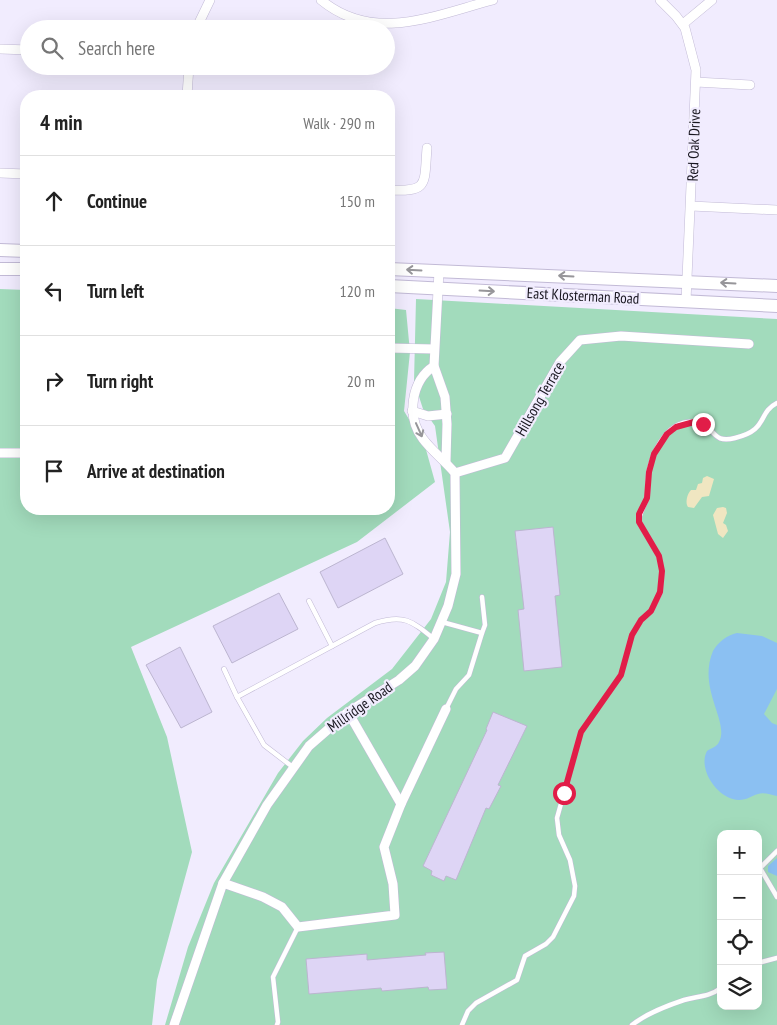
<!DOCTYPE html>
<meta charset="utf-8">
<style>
body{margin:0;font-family:"PT Sans Narrow",sans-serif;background:#f6f6f6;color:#222}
.controls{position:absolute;right:15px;bottom:15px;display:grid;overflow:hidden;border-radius:10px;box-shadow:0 5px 20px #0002}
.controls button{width:45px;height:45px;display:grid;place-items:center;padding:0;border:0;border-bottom:1px solid #e0e0e0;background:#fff;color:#222;font:25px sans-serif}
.stop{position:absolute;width:15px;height:15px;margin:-11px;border:4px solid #e11d48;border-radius:50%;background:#fff}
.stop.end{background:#e11d48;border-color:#fff;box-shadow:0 1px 5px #0008}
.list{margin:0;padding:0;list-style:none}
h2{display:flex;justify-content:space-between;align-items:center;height:65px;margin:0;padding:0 20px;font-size:21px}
h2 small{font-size:16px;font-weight:400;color:#767676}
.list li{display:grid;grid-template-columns:32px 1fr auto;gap:15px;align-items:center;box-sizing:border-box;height:90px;padding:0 20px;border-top:1px solid #e0e0e0}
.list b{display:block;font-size:19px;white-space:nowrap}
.list em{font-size:16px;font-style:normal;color:#767676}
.icon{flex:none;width:28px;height:28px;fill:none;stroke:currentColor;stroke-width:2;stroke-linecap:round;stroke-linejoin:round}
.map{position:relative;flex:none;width:777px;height:1025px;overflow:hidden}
.search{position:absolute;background:#fff;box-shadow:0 5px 20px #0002;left:20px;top:20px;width:375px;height:55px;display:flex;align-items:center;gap:12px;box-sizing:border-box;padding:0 18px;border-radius:28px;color:#767676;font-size:19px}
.panel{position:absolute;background:#fff;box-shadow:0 5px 20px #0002;left:20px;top:90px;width:375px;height:425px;border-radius:20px}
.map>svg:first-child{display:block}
.green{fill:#a2dbbc;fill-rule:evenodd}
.sand{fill:#f0e6c1}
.water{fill:#8bc0f2}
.building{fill:#ded5f5;stroke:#bcb5d0}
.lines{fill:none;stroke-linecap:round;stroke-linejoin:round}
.service-casing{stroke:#c2bad6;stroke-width:5.5}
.minor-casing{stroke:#c2bad6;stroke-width:10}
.secondary-casing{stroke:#c2bad6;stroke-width:14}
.service{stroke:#fff;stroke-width:4.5}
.minor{stroke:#fff;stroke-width:9}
.secondary{stroke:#fff;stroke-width:12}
.oneway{stroke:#97969a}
.route{stroke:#e11d48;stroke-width:6}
.labels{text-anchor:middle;stroke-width:4.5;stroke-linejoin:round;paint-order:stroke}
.street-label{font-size:15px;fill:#18161f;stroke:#f1ecfe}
</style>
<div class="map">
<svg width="777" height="1025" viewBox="0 0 777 1025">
<rect width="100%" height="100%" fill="#f1ecfe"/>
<g class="green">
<polygon points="0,289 26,290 26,509 389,509 389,308 406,310 410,352 404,411 425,446 435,482 357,542 131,647 167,737 192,852 157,980 152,1025 0,1025"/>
<path d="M416,299L777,319V1025H165L188,947L214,883L278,773L303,741L327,718L392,669L431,619L446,582L450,532L435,426L423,409L414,381ZM721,834H758V1006H721Z"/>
</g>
<g class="sand">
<path d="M707,476L714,479L709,496L702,497L694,508L688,507C685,503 687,494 691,490H696L698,484L702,483L703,478Z"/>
<polygon points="723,507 726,508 727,513 723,523 726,525 728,531 723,538 718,534 713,515 717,508"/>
</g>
<g class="water">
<path d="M737,633L762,636L777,643V689L764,714L772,723L777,725V796C771,795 764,792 758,794C751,796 747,800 739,800C719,800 697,770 707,751C711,748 717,747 719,742C730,722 697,689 713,651C718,642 727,635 737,633Z"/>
<polygon points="777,858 777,876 768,872 768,866"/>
</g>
<g class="building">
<polygon points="553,527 560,595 555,596 562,667 524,671 518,610 524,609 515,531"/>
<polygon points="385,538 403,574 338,608 320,572"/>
<polygon points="279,593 298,629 232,663 213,626"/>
<polygon points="180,647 212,712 181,728 146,665"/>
<polygon points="493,712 527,726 498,785 501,786 489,809 486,808 456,880 446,876 444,881 431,875 432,871 423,866 487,730 486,729"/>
<polygon points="444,952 447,989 429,990 428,987 382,991 381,988 309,994 306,959 367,954 367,960 426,955 425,953"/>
</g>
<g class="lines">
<defs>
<g id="service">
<polyline points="309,601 332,646"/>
<polyline points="442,622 482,633 485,625 482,597"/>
<polyline points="224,669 237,697"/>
<polyline points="446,709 456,689 469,675 482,633"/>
<path d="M294,768L264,745L237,697L375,623C404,614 412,621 434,639"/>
<polyline points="777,851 760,868 777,897"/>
<polyline points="758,963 777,958"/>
<polyline points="277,1025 278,1022 273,977 298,927"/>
<path d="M462,1025L468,1011L476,1003L517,980L525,956L546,944L553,937L574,896L575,886L570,860L559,835L557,818L581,732L621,675L632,635L641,620L651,611L660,593L662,571L659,556L639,522C639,512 645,506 647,497C649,488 647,479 649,470C654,448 671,415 699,423C716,428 712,444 735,438C769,430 757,413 777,403"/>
<path d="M632,1025C647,1013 666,1006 684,1000C698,996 709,997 721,988"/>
</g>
<g id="minor">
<path d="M321,0C374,44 435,15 493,0"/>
<polyline points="660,0 676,16 685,28 696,70 686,301"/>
<polyline points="683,24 712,0"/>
<polyline points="196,29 210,0"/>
<polyline points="0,49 29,50"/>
<polyline points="696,82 750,85"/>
<polyline points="187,96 189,66"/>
<polyline points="0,173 26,174"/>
<path d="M389,190C429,192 424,185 427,148"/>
<polyline points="691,206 777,210"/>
<polyline points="439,271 434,366 445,397 447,424 446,461"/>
<polyline points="389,348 434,349"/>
<polyline points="412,411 428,416 447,414"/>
<polyline points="0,453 26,453"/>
<polyline points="455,473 505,458 560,362 580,340 621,336 749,344"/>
<polyline points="348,712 401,804"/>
<polyline points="223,883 263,897 282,907 298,927 395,915 393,884 384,847 401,804 446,709"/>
<path d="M174,1025L223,883L267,805L309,746L348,712L399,680L415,666L434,639L448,606L456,574L455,473C445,461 432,451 423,439C406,417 411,381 434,366"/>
</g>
<g id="secondary">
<polyline points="0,250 26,251"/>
<polyline points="0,269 26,269"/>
<polyline points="389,269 777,286"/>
<polyline points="389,286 777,306"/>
</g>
</defs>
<use href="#service" class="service-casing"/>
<use href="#minor" class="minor-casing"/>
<use href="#secondary" class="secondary-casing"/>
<use href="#service" class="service"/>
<use href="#minor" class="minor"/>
<use href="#secondary" class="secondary"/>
</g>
<defs><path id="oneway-shaft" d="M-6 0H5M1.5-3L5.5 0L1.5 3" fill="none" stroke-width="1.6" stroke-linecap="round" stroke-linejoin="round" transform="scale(1.25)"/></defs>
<g class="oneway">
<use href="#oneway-shaft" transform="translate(414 270) rotate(-177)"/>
<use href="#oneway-shaft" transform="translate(566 276) rotate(-177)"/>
<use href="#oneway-shaft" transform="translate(728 283) rotate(-177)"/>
<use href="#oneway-shaft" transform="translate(487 291) rotate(3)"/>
<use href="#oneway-shaft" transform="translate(419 430) rotate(66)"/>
</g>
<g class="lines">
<polyline class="route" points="564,793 581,732 621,675 632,635 641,620 651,611 660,592 662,571 659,556 639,522 639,514 647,498 649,472 654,454 667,434 676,427 694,422 703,424"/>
</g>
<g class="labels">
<g class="street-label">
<text transform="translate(694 145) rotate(-88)" y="5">Red Oak Drive</text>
<text transform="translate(583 296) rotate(3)" y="5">East Klosterman Road</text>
<text transform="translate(540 399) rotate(-60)" y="5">Hillsong Terrace</text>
<text transform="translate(360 707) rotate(-35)" y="5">Millridge Road</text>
</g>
</g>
</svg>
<div class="controls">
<button>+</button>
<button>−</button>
<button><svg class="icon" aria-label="locate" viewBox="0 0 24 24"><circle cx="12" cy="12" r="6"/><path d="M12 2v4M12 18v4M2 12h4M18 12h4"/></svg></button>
<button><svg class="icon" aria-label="layers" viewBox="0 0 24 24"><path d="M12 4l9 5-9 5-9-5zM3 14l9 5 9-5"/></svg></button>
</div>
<div class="stop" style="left:564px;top:793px"></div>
<div class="stop end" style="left:703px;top:424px"></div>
<div class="search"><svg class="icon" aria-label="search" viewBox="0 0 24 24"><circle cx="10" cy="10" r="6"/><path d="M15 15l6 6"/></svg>Search here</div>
<section class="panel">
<h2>4 min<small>Walk · 290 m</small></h2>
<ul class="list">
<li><svg class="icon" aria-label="ahead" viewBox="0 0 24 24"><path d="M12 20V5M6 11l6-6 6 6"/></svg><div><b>Continue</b></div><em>150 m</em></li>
<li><svg class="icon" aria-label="left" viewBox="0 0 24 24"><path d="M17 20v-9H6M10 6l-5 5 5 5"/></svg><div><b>Turn left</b></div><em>120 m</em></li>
<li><svg class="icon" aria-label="right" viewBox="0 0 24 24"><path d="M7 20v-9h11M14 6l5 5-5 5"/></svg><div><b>Turn right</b></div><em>20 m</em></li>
<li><svg class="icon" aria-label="arrive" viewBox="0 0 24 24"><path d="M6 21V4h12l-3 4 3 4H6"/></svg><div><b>Arrive at destination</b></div></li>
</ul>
</section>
</div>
